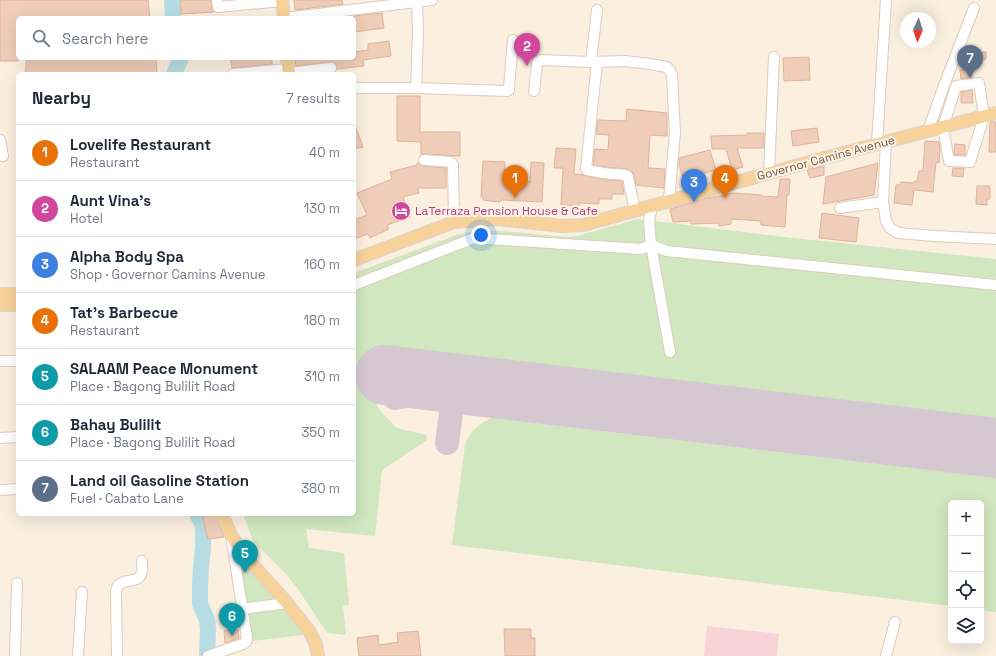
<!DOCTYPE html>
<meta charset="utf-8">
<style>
body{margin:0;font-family:"Space Grotesk",sans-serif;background:#f6f6f7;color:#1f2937}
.controls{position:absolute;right:12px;bottom:12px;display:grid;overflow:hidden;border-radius:6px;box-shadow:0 4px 16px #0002}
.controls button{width:36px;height:36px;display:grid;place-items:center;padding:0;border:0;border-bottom:1px solid #e0e1e3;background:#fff;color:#1f2937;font:20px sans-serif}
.compass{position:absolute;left:900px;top:12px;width:36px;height:36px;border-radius:50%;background:#fff;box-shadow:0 4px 16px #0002;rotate:183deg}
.you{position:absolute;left:481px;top:235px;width:14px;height:14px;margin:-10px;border:3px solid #fff;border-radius:50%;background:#1a73e8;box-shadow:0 0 0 6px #1a73e833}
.badge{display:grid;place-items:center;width:26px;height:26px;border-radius:50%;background:#e06749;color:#fff;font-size:13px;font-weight:700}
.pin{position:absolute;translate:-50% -33px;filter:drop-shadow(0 1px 2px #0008)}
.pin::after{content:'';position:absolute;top:21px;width:14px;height:12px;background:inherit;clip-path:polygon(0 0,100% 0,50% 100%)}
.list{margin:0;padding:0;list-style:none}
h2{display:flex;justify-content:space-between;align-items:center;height:52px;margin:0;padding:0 16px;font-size:17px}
h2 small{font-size:13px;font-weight:400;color:#747a83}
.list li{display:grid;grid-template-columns:26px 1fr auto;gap:12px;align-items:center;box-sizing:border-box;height:56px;padding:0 16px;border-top:1px solid #e0e1e3}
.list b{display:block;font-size:15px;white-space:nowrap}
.list p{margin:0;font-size:13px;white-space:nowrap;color:#747a83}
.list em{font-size:13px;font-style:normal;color:#747a83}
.icon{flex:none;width:22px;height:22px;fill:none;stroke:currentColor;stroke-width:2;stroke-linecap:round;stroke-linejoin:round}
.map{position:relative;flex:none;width:996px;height:656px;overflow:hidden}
.search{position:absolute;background:#fff;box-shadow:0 4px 16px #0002;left:16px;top:16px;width:340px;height:44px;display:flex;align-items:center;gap:10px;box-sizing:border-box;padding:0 14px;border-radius:6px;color:#747a83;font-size:15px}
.panel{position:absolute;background:#fff;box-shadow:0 4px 16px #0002;left:16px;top:72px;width:340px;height:444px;border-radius:6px}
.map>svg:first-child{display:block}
.medical{fill:#f8d3d8}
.green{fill:#d0e7bf}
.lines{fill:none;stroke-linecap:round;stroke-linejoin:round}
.river{stroke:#b6dde3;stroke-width:16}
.taxiway{stroke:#d6c8d0;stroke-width:24}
.runway{stroke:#d6c8d0;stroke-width:60}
.building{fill:#efcdb8;stroke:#e0b39a}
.minor-casing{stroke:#decbbc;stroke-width:12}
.major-casing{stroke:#dad3d0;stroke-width:14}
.minor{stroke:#fff;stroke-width:10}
.major{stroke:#f7d29a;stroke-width:12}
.labels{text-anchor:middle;stroke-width:4;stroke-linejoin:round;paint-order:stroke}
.street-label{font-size:12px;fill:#705649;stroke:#fef4e5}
.hotel-label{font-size:12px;fill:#b23c85;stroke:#fef4e5;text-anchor:start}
</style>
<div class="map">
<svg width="996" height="656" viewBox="0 0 996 656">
<rect width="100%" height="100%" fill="#fbefdf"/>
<polygon class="medical" points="707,626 779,634 777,656 704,656"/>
<g class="green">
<polygon points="638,219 793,238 996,259 996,420 384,349 376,404 382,413 397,428 426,435 427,440 382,470 375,536 306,529 309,548 344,553 349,605 343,606 346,635 327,633 298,589 285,573 253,541 243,514 354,514 354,273 459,234 482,231 502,231 567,237 577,236"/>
<path d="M491,418L996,478V612L981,610V503H951V606L452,545L465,445C469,432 479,424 491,418Z"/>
<polygon points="237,556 280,601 244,605"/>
<polygon points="282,606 303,635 251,641 245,611"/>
</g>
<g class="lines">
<g class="river">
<polyline points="172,0 173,18"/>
<polyline points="174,74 181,58"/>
<polyline points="197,514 203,526 203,547 201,567 200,585 200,604 207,620 208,629 207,656"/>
</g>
<g class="taxiway">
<path d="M436,381L414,363C411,363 407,363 405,364C394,369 388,390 395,398L401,397L448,383"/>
<polyline points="447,443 455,384"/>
</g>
<polyline class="runway" points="385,375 996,448"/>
</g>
<g class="building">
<polygon points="0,0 148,0 150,18 18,18 18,61 0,61"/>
<polygon points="180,0 211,0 212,8 214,12 181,14"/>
<polygon points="294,0 342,0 343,4 295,10"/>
<polygon points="382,13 384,28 354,32 354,16"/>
<polygon points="389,41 391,56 363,60 364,66 337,69 336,64 331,62 296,66 295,58 354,58 354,52 368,50 368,44"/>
<polygon points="986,52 986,59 966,61 966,54"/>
<polygon points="809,57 810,80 784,81 783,58"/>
<polygon points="27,58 156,58 157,74 25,74"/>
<polygon points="230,58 272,58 272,64 232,68"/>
<polygon points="960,70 972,70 972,77 961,79"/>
<polygon points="972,90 973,103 961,103 961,92"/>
<polygon points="397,96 420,96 420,132 460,132 460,156 424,154 421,155 421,142 397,141"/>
<polygon points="627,109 667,113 667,136 650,135 648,168 665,169 664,188 636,185 633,173 627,169 604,167 593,165 595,149 608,150 609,135 596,134 598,120 626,121"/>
<polygon points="990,122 996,122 996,152 989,152"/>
<polygon points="354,125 355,125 363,147 354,149"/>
<polygon points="817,128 819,142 793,146 791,131"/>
<polygon points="747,133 764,133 764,148 737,148 743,167 732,170 726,149 712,149 711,136 747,135"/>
<polygon points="925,141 939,142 940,149 939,163 936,162 933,192 914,190 912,205 894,203 896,185 900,185 901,182 914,183 915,181 917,181 919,171 923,171"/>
<polygon points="955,144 965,145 965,155 954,155"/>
<polygon points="556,148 576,149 574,174 583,175 586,176 602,179 622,181 624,194 612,194 612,199 599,199 599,204 579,203 579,206 561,205 563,168 554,168"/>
<polygon points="710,150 716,170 683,179 679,165 679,158"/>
<polygon points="483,161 505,162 504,181 530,182 531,162 544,163 542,202 502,200 499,202 483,200 483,197 481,197"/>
<polygon points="417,163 424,166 446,168 446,188 417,188 419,193 403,197 410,217 387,225 389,229 370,238 368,234 354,239 354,220 367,215 357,193 392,179 390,172 417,165"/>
<polygon points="878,163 874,195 823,204 826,177"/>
<polygon points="824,166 824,175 810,178 807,170"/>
<polygon points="953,168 964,168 963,177 952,176"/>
<polygon points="780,179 790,179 789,195 787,195 785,227 761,225 761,221 731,219 731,224 719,226 719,223 691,224 691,221 673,222 670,209 710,197 710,198 732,193 761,195 761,196 778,197"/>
<polygon points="977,186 990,186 990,199 987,199 987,205 976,204"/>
<polygon points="822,213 859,218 856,242 819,238"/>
<polygon points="202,514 215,514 224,537 208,539"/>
<polygon points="504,629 531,629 531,638 535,638 535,656 505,656"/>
<polygon points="238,630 239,638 225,643 224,631"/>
<polygon points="418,631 421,656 359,656 357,638 378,635 379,645 398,642 397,633"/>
</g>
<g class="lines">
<defs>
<g id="minor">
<polyline points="217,0 218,7 282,1"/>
<polyline points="285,18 432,0"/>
<polyline points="591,62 597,10"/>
<polyline points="597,62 586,169 587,170 603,173 626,175 628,177 635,211"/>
<polyline points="289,73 331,68"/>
<polyline points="233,74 288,69"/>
<polygon points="979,83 984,116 970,162 949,161 943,127 956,86"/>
<polyline points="354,88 416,88 507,91 509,90 509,88 513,40"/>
<polyline points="416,88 418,33 417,1"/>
<polyline points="534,91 537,64 538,61 540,60 591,62 625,61 650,64 667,67 670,71 672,75 675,133 669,200"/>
<polyline points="928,131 943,88 974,8"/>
<polyline points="0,140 3,156"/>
<polyline points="886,142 883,202 886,221 890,228 898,233 934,236 996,239"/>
<polyline points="877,144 886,0"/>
<polyline points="424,160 451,162 453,165 454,222"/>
<polyline points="769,173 774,57"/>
<polyline points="652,206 649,221 651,245 667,251 996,285"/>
<polyline points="840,208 883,202"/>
<polyline points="354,285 474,238 641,249 651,245 670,352"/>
<polyline points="0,361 18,361"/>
<polyline points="0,438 18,437"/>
<polyline points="0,490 18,489"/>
<polyline points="242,609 287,603"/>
<polyline points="15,656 17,583"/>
<polyline points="78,656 82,592"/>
<path d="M117,656L116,591C120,574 140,587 142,571C143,568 142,564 142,561"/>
<polyline points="208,656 243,644 246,642 247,638 231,536"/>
<polyline points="886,656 895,622"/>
</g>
<g id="major">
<polyline points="282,0 284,18"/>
<polyline points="287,58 289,74"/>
<polyline points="354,260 454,222 496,219 563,226 583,225 813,161 996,113"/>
<polyline points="0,294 18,294"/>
<polyline points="0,305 18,305"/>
<polyline points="222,514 231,535 245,556 287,603 310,632 316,645 318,656"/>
</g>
</defs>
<use href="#minor" class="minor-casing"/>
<use href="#major" class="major-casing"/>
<use href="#minor" class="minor"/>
<use href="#major" class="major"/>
</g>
<defs>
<symbol id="hotel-disc" viewBox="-11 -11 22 22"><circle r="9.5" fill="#d1479c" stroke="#fef4e5"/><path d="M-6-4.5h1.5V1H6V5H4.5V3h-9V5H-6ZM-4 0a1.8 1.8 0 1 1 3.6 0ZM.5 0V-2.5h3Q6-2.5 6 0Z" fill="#fff"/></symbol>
</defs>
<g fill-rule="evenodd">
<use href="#hotel-disc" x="390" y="200" width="22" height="22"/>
</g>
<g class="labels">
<g class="street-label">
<text transform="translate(826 158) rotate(-15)" y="4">Governor Camins Avenue</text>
</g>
<g class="hotel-label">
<text x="415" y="215">LaTerraza Pension House &amp; Cafe</text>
</g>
</g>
</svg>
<div class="controls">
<button>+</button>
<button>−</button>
<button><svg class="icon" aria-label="locate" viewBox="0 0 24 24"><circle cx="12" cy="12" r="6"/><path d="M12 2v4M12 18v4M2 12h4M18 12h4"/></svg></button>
<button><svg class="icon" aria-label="layers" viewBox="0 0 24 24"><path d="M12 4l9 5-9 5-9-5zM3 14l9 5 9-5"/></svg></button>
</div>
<svg class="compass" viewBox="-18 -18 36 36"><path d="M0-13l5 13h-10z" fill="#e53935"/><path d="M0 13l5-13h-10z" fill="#747a83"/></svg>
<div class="you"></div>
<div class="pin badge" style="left:515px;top:198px;background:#e8710a">1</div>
<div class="pin badge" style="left:527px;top:66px;background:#d1479c">2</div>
<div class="pin badge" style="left:694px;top:202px;background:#3f7fe0">3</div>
<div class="pin badge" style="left:725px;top:198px;background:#e8710a">4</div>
<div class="pin badge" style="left:245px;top:573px;background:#0f9aa8">5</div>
<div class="pin badge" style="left:232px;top:636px;background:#0f9aa8">6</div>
<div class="pin badge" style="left:970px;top:78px;background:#5c6f8a">7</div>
<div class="search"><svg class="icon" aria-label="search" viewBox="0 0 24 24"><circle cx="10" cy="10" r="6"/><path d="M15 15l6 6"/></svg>Search here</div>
<section class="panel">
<h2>Nearby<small>7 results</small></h2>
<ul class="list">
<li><span class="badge" style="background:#e8710a">1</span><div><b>Lovelife Restaurant</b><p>Restaurant</p></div><em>40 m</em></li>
<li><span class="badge" style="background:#d1479c">2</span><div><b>Aunt Vina's</b><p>Hotel</p></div><em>130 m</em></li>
<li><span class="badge" style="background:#3f7fe0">3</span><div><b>Alpha Body Spa</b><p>Shop · Governor Camins Avenue</p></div><em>160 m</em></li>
<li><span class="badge" style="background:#e8710a">4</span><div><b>Tat's Barbecue</b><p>Restaurant</p></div><em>180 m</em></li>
<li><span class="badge" style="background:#0f9aa8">5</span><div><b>SALAAM Peace Monument</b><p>Place · Bagong Bulilit Road</p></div><em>310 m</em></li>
<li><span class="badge" style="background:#0f9aa8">6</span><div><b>Bahay Bulilit</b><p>Place · Bagong Bulilit Road</p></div><em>350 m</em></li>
<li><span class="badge" style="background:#5c6f8a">7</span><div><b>Land oil Gasoline Station</b><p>Fuel · Cabato Lane</p></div><em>380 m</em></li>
</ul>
</section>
</div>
